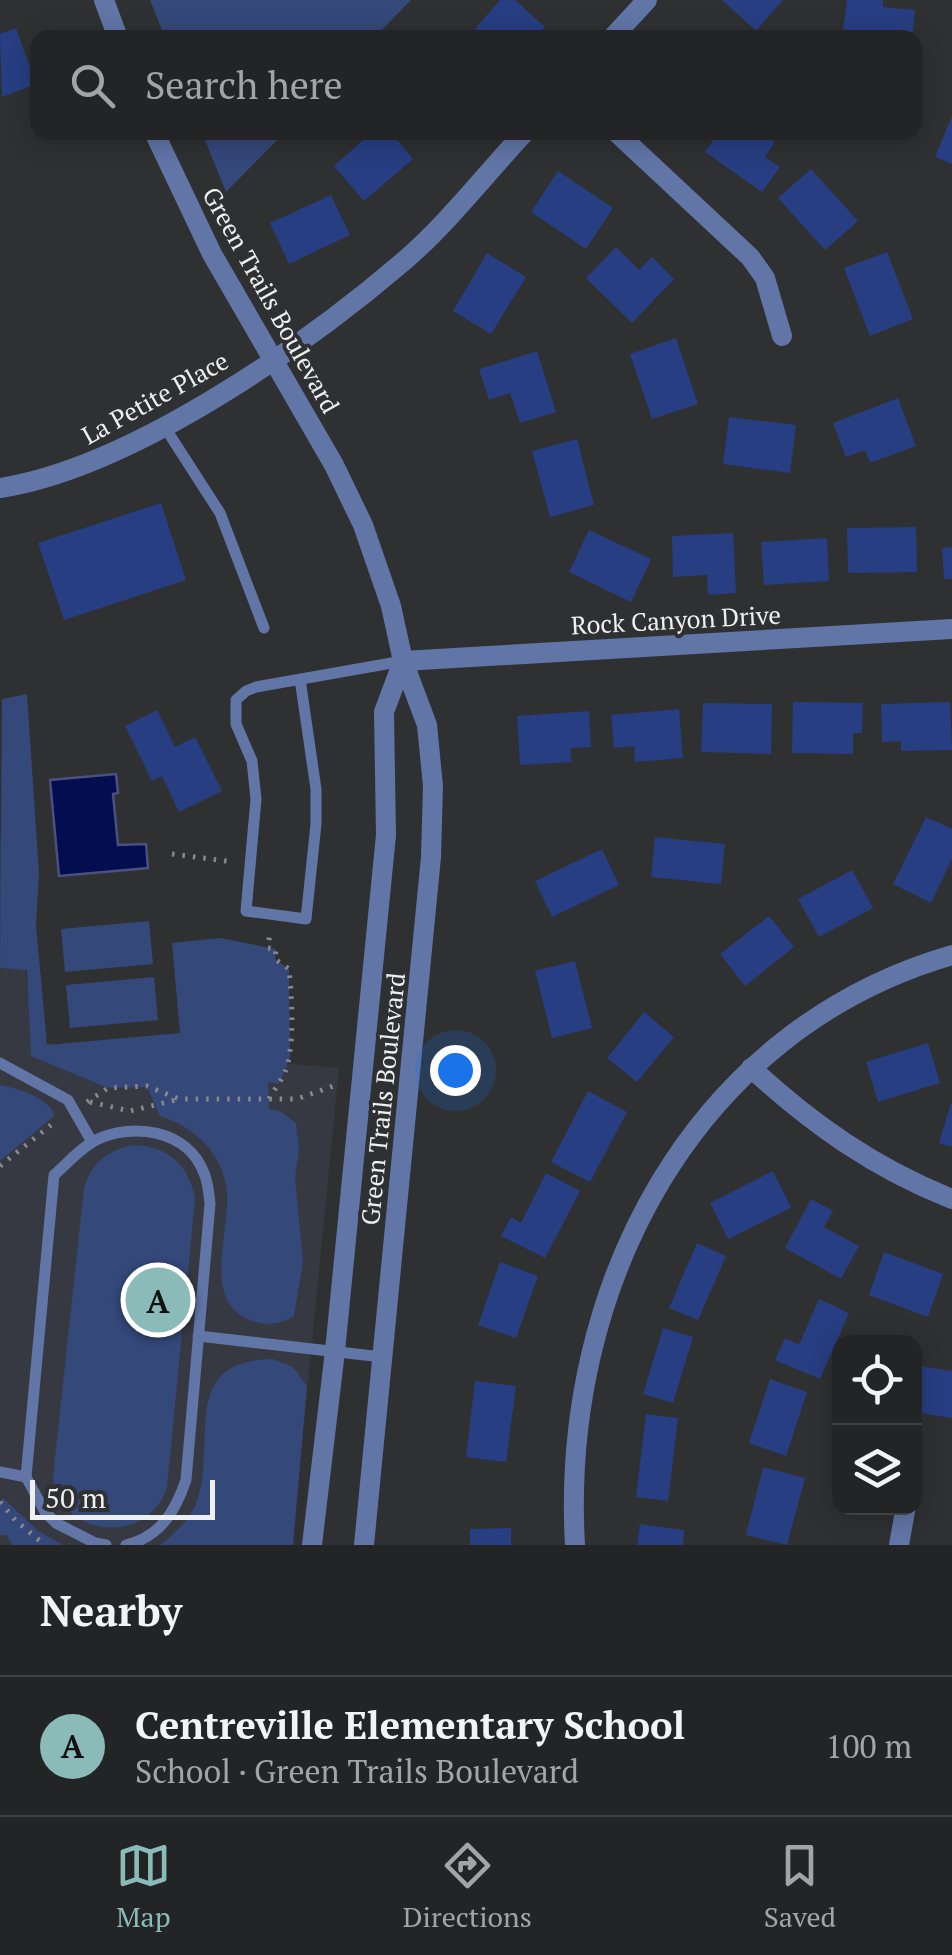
<!DOCTYPE html>
<meta charset="utf-8">
<style>
body{margin:0;font-family:"PT Serif",serif;background:#2f3032;color:#f1f3f6}
.controls{position:absolute;right:30px;bottom:30px;display:grid;overflow:hidden;border-radius:20px;box-shadow:0 5px 25px #0003}
.controls button{width:90px;height:90px;display:grid;place-items:center;padding:0;border:0;border-bottom:2px solid #404143;background:#232426;color:#f1f3f6;font:50px sans-serif}
.scale{position:absolute;left:30px;bottom:25px;width:185px;box-sizing:border-box;padding-left:10px;border:5px solid #eeeff0;border-top:0;font-size:28px;line-height:35px;white-space:nowrap;color:#eeeff0;-webkit-text-stroke:8px #2f3032;paint-order:stroke}
.you{position:absolute;left:455px;top:1070px;width:35px;height:35px;margin:-25px;border:8px solid #fff;border-radius:50%;background:#1a73e8;box-shadow:0 0 0 15px #1a73e833}
.badge{display:grid;place-items:center;width:65px;height:65px;border-radius:50%;background:#8bbbb9;color:#111;font-size:32px;font-weight:700}
.pin{position:absolute;translate:-50% -50%;border:5px solid #fff;box-shadow:0 2px 10px #0006}
.list{margin:0;padding:0;list-style:none}
h2{display:flex;justify-content:space-between;align-items:center;height:130px;margin:0;padding:0 40px;font-size:42px}
h2 small{font-size:32px;font-weight:400;color:#a3a4a7}
.list li{display:grid;grid-template-columns:65px 1fr auto;gap:30px;align-items:center;box-sizing:border-box;height:140px;padding:0 40px;border-top:2px solid #404143}
.list b{display:block;font-size:38px;white-space:nowrap}
.list p{margin:0;font-size:32px;white-space:nowrap;color:#a3a4a7}
.list em{font-size:32px;font-style:normal;color:#a3a4a7}
.icon{flex:none;width:55px;height:55px;fill:none;stroke:currentColor;stroke-width:2;stroke-linecap:round;stroke-linejoin:round}
.map{position:relative;flex:none;width:952px;height:1545px;overflow:hidden}
.search{position:absolute;background:#232426;box-shadow:0 5px 25px #0003;left:30px;right:30px;top:30px;height:110px;display:flex;align-items:center;gap:25px;box-sizing:border-box;padding:0 35px;border-radius:20px;color:#a3a4a7;font-size:38px}
.sheet{height:270px;background:#232426}
nav{display:flex;justify-content:space-around;align-items:center;box-sizing:border-box;height:140px;border-top:2px solid #404143;background:#232426;font-size:28px;color:#a3a4a7}
nav a{display:grid;justify-items:center;gap:5px}
nav .on{color:#8bbbb9}
.map>svg:first-child{display:block}
.built{fill:#363941}
.green{fill:#34487a}
.water{fill:#040d4f;stroke:#4a517f;stroke-width:2.5}
.building{fill:#273e82}
.lines{fill:none;stroke-linecap:round;stroke-linejoin:round}
.path{stroke:#88898a;stroke-width:5;stroke-dasharray:2.5 8;stroke-linecap:butt}
.service{stroke:#6175a7;stroke-width:11}
.minor{stroke:#6175a7;stroke-width:20}
.tertiary{stroke:#6175a7;stroke-width:20}
.labels{text-anchor:middle;stroke-width:8;stroke-linejoin:round;paint-order:stroke}
.street-label{font-size:25px;fill:#eeeff0;stroke:#2f3032}
</style>
<div class="map">
<svg width="952" height="1545" viewBox="0 0 952 1545">
<rect width="100%" height="100%" fill="#2f3032"/>
<polygon class="built" points="12,832 33,1042 339,1068 292,1545 0,1545 0,833"/>
<g class="green">
<polygon points="150,0 411,0 375,37 165,38"/>
<polygon points="202,133 284,133 226,192"/>
<path d="M27,694L39,874L36,925L47,1045L180,1033L172,943L220,938L276,949L275,959L289,969L290,1057L279,1084L268,1082L269,1109L280,1111L296,1123L299,1150L295,1177L303,1262L294,1316C280,1324 266,1327 250,1320C198,1299 234,1225 226,1185C219,1149 193,1127 160,1116L147,1087L108,1088L31,1056L27,970L0,968L2,699Z"/>
<polygon points="149,921 153,964 65,972 61,929"/>
<polygon points="154,977 158,1020 70,1028 66,985"/>
<path d="M0,1085C19,1089 44,1096 54,1113L53,1117L0,1161Z"/>
<path d="M133,1145C168,1146 189,1165 195,1199L167,1487C149,1545 61,1540 53,1477L84,1188C91,1163 108,1150 133,1145Z"/>
<path d="M273,1359L293,1367L307,1386L293,1545H160C175,1533 188,1522 196,1504C219,1442 176,1361 273,1359Z"/>
<polygon points="3,1498 38,1531 63,1545 12,1545 7,1535 0,1535 0,1501"/>
</g>
<polygon class="water" points="116,774 118,793 113,794 118,845 146,844 148,868 59,876 50,780"/>
<g class="building">
<polygon points="500,0 515,0 545,27 535,38 484,38 475,29"/>
<polygon points="722,0 783,0 756,31"/>
<polygon points="847,0 883,0 883,7 915,10 912,38 849,38 850,30 843,29"/>
<polygon points="16,28 36,84 2,97 0,34"/>
<polygon points="952,116 952,164 935,157"/>
<polygon points="372,132 391,132 413,159 364,201 334,166"/>
<polygon points="719,132 761,132 775,142 765,157 780,167 762,192 705,152"/>
<polygon points="811,169 858,221 825,250 778,198"/>
<polygon points="558,171 613,208 586,249 531,212"/>
<polygon points="331,195 350,235 289,264 270,223"/>
<polygon points="616,247 639,270 652,257 674,279 632,323 586,278"/>
<polygon points="887,252 913,319 870,336 844,268"/>
<polygon points="487,253 526,277 491,334 453,311"/>
<polygon points="676,338 698,404 652,419 630,354"/>
<polygon points="537,351 556,412 520,423 510,393 489,400 479,369"/>
<polygon points="898,398 916,446 870,463 865,450 846,457 833,423"/>
<polygon points="729,417 796,425 790,473 723,464"/>
<polygon points="577,439 594,505 550,517 532,451"/>
<polygon points="161,503 186,580 64,620 38,543"/>
<polygon points="916,527 917,572 848,573 847,528"/>
<polygon points="589,530 651,559 631,602 569,572"/>
<polygon points="733,533 736,593 708,595 707,575 673,577 672,536"/>
<polygon points="827,538 829,581 764,585 761,542"/>
<polygon points="952,547 952,579 944,579 942,548"/>
<polygon points="793,702 863,703 862,733 853,733 853,754 792,753"/>
<polygon points="950,702 952,750 901,751 901,741 882,742 881,704"/>
<polygon points="703,703 772,704 771,754 701,752"/>
<polygon points="679,709 683,758 635,762 634,746 614,748 611,715"/>
<polygon points="157,710 175,747 195,737 222,791 179,812 162,776 152,781 125,726"/>
<polygon points="589,711 591,747 570,748 572,762 520,765 517,716"/>
<polygon points="926,817 952,829 952,859 931,903 893,884"/>
<polygon points="655,837 725,844 721,884 651,877"/>
<polygon points="602,849 619,885 552,917 535,881"/>
<polygon points="852,870 873,908 819,937 798,899"/>
<polygon points="769,916 794,947 745,986 720,954"/>
<polygon points="575,961 592,1028 552,1038 535,971"/>
<polygon points="644,1012 674,1037 637,1082 607,1058"/>
<polygon points="928,1043 940,1083 878,1102 866,1062"/>
<polygon points="588,1091 627,1112 590,1182 551,1162"/>
<polygon points="951,1103 952,1104 952,1147 939,1143"/>
<polygon points="773,1171 791,1208 728,1239 710,1203"/>
<polygon points="546,1173 580,1191 545,1258 501,1236 511,1217 521,1223"/>
<polygon points="811,1199 833,1211 824,1227 859,1246 841,1279 785,1248"/>
<polygon points="697,1243 726,1256 698,1320 669,1308"/>
<polygon points="884,1252 943,1274 928,1317 869,1295"/>
<polygon points="500,1262 538,1276 516,1338 478,1325"/>
<polygon points="819,1299 849,1313 820,1379 775,1360 785,1338 799,1345"/>
<polygon points="663,1328 693,1337 673,1403 643,1394"/>
<polygon points="914,1365 952,1371 952,1418 914,1412"/>
<polygon points="770,1379 807,1392 786,1456 749,1443"/>
<polygon points="475,1381 516,1386 506,1462 466,1457"/>
<polygon points="646,1414 678,1418 668,1501 636,1497"/>
<polygon points="763,1467 805,1478 787,1545 746,1535"/>
<polygon points="640,1524 684,1530 683,1545 637,1545"/>
<polygon points="511,1528 511,1545 470,1545 470,1529"/>
</g>
<g class="lines">
<g class="path">
<polyline points="172,854 234,862"/>
<path d="M269,1099C274,1090 281,1081 285,1072C295,1047 292,996 289,969L275,959L276,949L268,948L270,932"/>
<polyline points="87,1102 108,1088 147,1086 179,1099 297,1099 336,1085"/>
<polyline points="90,1102 130,1111 176,1100"/>
<polyline points="0,1166 51,1125"/>
<polyline points="0,1502 16,1521 45,1545"/>
</g>
<g class="service">
<polyline points="164,426 220,513 264,628"/>
<polyline points="300,679 316,789 316,824 306,919 246,911 256,799 252,761 236,724 236,700 246,691 256,687 403,661"/>
<polyline points="0,1063 68,1100 92,1142"/>
<polyline points="198,1336 382,1357"/>
<polyline points="0,1472 26,1477"/>
<path d="M106,1545L95,1543L56,1523L45,1512L26,1477L54,1175C68,1163 80,1148 96,1140C133,1122 188,1130 204,1173C208,1182 209,1194 210,1204L186,1480C175,1512 160,1537 126,1545"/>
</g>
<g class="minor">
<polyline points="612,38 647,0"/>
<polyline points="616,132 750,257 765,278 782,336"/>
<path d="M0,488C130,468 305,346 404,261C448,223 485,175 525,132"/>
<path d="M751,1068C812,1124 874,1168 952,1199"/>
<path d="M575,1545C560,1287 693,1030 952,955"/>
<polyline points="899,1545 905,1511"/>
</g>
<g class="tertiary">
<polyline points="104,0 118,38"/>
<polyline points="154,132 212,254 334,465 363,525 391,606 403,661 427,725 433,786 431,857 364,1545"/>
<polyline points="403,661 952,629"/>
<polyline points="312,1545 335,1351 386,835 384,712 403,661"/>
</g>
</g>
<g class="labels">
<g class="street-label">
<text transform="translate(271 300) rotate(61)" y="9">Green Trails Boulevard</text>
<text transform="translate(155 398) rotate(-29)" y="9">La Petite Place</text>
<text transform="translate(676 620) rotate(-3)" y="9">Rock Canyon Drive</text>
<text transform="translate(383 1099) rotate(-84)" y="9">Green Trails Boulevard</text>
</g>
</g>
</svg>
<div class="controls">
<button><svg class="icon" aria-label="locate" viewBox="0 0 24 24"><circle cx="12" cy="12" r="6"/><path d="M12 2v4M12 18v4M2 12h4M18 12h4"/></svg></button>
<button><svg class="icon" aria-label="layers" viewBox="0 0 24 24"><path d="M12 4l9 5-9 5-9-5zM3 14l9 5 9-5"/></svg></button>
</div>
<div class="scale">50 m</div>
<div class="you"></div>
<div class="pin badge" style="left:158px;top:1300px">A</div>
<div class="search"><svg class="icon" aria-label="search" viewBox="0 0 24 24"><circle cx="10" cy="10" r="6"/><path d="M15 15l6 6"/></svg>Search here</div>
</div>
<section class="sheet">
<h2>Nearby<small></small></h2>
<ul class="list">
<li><span class="badge">A</span><div><b>Centreville Elementary School</b><p>School · Green Trails Boulevard</p></div><em>100 m</em></li>
</ul>
</section>
<nav>
<a class="on"><svg class="icon" aria-label="map" viewBox="0 0 24 24"><path d="M3 6l6-2 6 2 6-2v14l-6 2-6-2-6 2zM9 4v14M15 6v14"/></svg>Map</a>
<a><svg class="icon" aria-label="directions" viewBox="0 0 24 24"><path d="M12 3l9 9-9 9-9-9zM9 14v-3h6M13 9l2 2-2 2"/></svg>Directions</a>
<a><svg class="icon" aria-label="saved" viewBox="0 0 24 24"><path d="M7 4h10v16l-5-4-5 4z"/></svg>Saved</a>
</nav>
